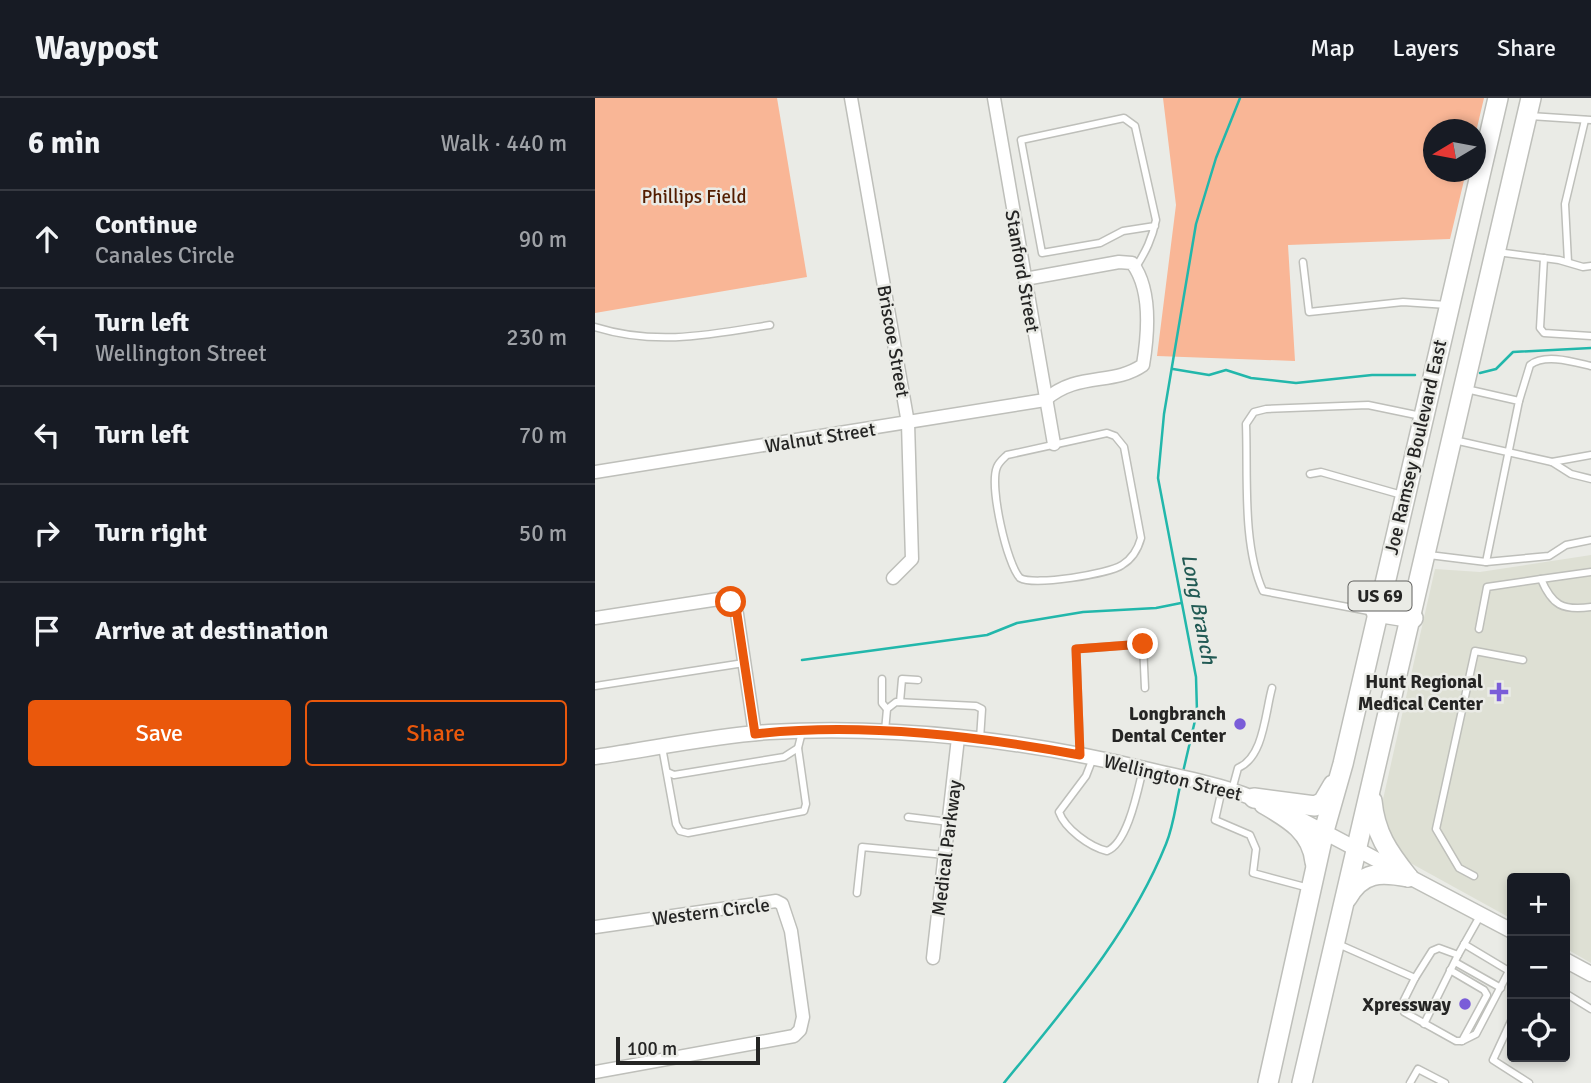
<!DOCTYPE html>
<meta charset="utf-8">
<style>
body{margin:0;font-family:Signika,sans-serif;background:#20242c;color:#f1f3f6}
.controls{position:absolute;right:21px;bottom:21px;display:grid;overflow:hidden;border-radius:7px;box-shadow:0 4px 10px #0003}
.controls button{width:63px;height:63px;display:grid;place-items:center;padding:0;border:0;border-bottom:2px solid #363941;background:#171b24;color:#f1f3f6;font:35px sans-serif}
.compass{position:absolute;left:828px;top:21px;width:63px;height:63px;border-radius:50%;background:#171b24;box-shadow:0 4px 10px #0003;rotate:260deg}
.scale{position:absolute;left:21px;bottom:18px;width:144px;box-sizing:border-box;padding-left:7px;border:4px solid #252524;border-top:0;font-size:19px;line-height:24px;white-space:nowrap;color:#252524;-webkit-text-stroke:5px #eaebe6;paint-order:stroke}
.stop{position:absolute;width:21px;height:21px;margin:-16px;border:5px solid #ea580c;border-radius:50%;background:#fff}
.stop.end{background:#ea580c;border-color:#fff;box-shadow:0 2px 7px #0008}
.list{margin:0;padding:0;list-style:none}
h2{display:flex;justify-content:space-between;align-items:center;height:91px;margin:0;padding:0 28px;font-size:30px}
h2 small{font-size:23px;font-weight:400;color:#9ea1a6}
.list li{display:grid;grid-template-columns:46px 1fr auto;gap:21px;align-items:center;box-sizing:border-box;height:98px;padding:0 28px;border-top:2px solid #363941}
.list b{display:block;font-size:26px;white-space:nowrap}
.list p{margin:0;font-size:23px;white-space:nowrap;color:#9ea1a6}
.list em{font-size:23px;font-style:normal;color:#9ea1a6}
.actions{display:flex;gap:14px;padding:21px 28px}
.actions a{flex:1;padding:16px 0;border:2px solid #ea580c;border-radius:7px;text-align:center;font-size:24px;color:#ea580c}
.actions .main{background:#ea580c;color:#fff}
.icon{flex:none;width:38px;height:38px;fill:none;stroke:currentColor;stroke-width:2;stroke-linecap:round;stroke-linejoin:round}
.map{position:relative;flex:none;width:996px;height:985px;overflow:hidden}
header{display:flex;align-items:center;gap:42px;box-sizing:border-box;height:98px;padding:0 35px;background:#171b24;border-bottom:2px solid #363941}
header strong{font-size:33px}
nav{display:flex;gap:38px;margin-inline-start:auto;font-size:24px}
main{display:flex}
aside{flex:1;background:#171b24}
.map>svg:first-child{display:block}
.built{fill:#dee0d4}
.green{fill:#f9b696}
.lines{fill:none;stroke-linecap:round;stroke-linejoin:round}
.stream{stroke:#22b7ab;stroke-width:2.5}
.service-casing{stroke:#bebfba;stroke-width:9}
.minor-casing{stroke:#bebfba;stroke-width:15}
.tertiary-casing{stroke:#bebfba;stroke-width:17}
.trunk-casing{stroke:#bebfba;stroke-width:22}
.service{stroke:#fff;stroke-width:6}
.minor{stroke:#fff;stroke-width:12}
.tertiary{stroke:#fff;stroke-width:14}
.trunk{stroke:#fff;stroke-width:19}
.route{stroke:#ea580c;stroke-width:9}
.poi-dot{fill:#7a5dd8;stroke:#eaebe6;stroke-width:2.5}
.labels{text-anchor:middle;stroke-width:5;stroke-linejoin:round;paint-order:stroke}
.shield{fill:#eaebe6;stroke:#60605e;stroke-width:2}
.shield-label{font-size:18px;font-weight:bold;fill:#252524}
.park-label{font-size:19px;fill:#521d00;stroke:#eaebe6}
.street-label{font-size:19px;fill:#252524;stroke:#eaebe6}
.poi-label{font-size:19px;font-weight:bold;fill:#252524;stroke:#eaebe6;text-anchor:end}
.water-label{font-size:21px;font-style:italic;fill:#225a54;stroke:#eaebe6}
</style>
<header>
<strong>Waypost</strong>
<nav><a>Map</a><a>Layers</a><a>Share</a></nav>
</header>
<main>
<aside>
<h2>6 min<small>Walk · 440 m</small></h2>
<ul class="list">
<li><svg class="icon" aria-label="ahead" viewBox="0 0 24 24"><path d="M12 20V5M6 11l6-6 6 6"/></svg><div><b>Continue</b><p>Canales Circle</p></div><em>90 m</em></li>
<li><svg class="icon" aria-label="left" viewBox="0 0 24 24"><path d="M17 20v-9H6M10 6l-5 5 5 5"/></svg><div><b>Turn left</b><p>Wellington Street</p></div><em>230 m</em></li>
<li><svg class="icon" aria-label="left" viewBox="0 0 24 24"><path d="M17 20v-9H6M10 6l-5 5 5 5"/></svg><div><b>Turn left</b></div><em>70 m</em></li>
<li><svg class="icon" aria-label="right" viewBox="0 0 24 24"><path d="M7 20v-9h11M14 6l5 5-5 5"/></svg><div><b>Turn right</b></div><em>50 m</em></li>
<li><svg class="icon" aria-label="arrive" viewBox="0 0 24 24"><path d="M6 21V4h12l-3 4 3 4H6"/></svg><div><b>Arrive at destination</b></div></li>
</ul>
<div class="actions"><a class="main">Save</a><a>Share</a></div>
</aside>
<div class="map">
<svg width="996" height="985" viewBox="0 0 996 985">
<rect width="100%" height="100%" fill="#eaebe6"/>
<polygon class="built" points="996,457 996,865 970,850 970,780 917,780 917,821 810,762 784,719 840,471 885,474"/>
<g class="green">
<polygon points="0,0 182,0 212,179 0,215"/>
<polygon points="568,0 889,0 881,34 838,32 838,74 871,74 855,141 693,147 700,263 562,258 581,107"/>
</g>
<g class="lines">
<g class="stream">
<polyline points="578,271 614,277 631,272 656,280 701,285 777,277 820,277"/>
<polyline points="885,275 901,271 918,254 996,250"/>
<polyline points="207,562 392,537 422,525 488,514 561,510 586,505"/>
<polyline points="588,674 602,614 601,579 563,380 569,316 601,126 621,60 645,0"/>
<path d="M409,985C469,911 535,836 571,746C579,727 581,704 586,684"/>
</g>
<defs>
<g id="service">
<polyline points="935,18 996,22"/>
<polyline points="902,154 964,162 988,169 996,168"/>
<polyline points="949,160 945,230 949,235 996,238"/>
<polyline points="708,164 714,214 808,204 852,207"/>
<polyline points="973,164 970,106 990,22"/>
<path d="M541,169C551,153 557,141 561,122L540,28L529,20L426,42L447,155L505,145L528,133L560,128"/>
<path d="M0,229C61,248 113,237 175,227"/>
<path d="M924,303L935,267C950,255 979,264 996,268"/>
<path d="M512,335L520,338L529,349L546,440C543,451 537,461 527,467C514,476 439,488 425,480C412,467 394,388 402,369C404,364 409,360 412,357Z"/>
<polyline points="859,342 957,364 976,376 996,381"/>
<polyline points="957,364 996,357"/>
<polyline points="715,376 726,374 807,397"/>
<polyline points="834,457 891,464 924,303 871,291"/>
<polyline points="891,464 954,458 971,447 996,442"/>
<path d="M996,474L946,481C957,507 967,513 996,509"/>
<path d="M779,514L668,493C647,447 653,376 651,326L659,314L671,311L773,307L826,318"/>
<polyline points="884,531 892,489 946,481"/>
<polyline points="287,581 287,605 292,611"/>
<polyline points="0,588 149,565"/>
<polyline points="305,604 307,581 323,582"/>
<polyline points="290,633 292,611 301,604 381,608 387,611 385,641"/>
<polyline points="67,649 81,726 85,733 93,735 209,713 211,706 203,650 207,634"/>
<polyline points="485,655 481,551 548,546 550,590"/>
<path d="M498,660L491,678L464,714C470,731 495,749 512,753C533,745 543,691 548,671"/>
<polyline points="72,674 79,677 189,659 203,650"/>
<polyline points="627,691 620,722 655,737 661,751 658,775 714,790"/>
<path d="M637,692L643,670C669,659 670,615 677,590"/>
<polyline points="313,719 354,724"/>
<polyline points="879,778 864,770 841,731 880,553 928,562"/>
<polyline points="262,795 267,749 350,757"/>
<polyline points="743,846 820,880 837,853 844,850 863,857 885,818"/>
<polyline points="860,864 906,890"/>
<polyline points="820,880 807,906 809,914 861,943 867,943 892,897 889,892 855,872"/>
<polyline points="970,895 996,911"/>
<polyline points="917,921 898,962 934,985"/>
<polyline points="829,926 863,857"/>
<polyline points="867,943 881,936 914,873 869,846"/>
<polyline points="815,985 823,971 850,985"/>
</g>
<g id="minor">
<polyline points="256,0 313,325 317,461 298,480"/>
<polyline points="399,0 459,346"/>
<path d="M0,374L450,302C483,273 518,288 548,267C553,237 557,191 537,165L524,164L430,181"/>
<polyline points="0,520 124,501 136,504 142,516 160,636"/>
<polyline points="0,829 181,803 187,806 196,833 208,919 205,932 199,938 0,974"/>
<polyline points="338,860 363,640"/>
</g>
<g id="tertiary">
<path d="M0,659C57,651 116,638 174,634C300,627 432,642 554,672C592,681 633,688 667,704"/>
<polyline points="695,716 917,833"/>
<polyline points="970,862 996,876"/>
</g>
<g id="trunk">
<polyline points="781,514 818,520"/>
<polyline points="659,700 720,708 728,704 738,687"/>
<path d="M777,703C780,735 793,754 813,779"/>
<path d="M669,706C693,720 717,733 720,764"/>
<path d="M752,800C767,773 786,774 813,779"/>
<polyline points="673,985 729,733 748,666 903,0"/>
<polyline points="707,985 936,0"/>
</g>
</defs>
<use href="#service" class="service-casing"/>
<use href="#minor" class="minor-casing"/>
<use href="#tertiary" class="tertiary-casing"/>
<use href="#trunk" class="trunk-casing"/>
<use href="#service" class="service"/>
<use href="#minor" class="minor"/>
<use href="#tertiary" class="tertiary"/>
<use href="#trunk" class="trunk"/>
</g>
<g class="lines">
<path class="route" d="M136,504L142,516L160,636C264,624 383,638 485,657L481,551L548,546"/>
</g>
<g class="poi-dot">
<path d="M900.5 583.5h7v7h7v7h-7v7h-7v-7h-7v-7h7z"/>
<circle cx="645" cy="626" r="7"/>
<circle cx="870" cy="906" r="7"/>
</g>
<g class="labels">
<rect class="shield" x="753.5" y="483.5" width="63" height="29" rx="5"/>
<g class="shield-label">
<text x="785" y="504">US 69</text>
</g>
<g class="park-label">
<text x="99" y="105">Phillips Field</text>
</g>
<g class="street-label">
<text transform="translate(428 173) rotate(80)" y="7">Stanford Street</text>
<text transform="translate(299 243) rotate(80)" y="7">Briscoe Street</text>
<text transform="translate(225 339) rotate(-9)" y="7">Walnut Street</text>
<text transform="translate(820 349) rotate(-77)" y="7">Joe Ramsey Boulevard East</text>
<text transform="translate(578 679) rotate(14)" y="7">Wellington Street</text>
<text transform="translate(351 750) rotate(-83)" y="7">Medical Parkway</text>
<text transform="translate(116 813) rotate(-7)" y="7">Western Circle</text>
</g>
<g class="poi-label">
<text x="888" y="590">Hunt Regional<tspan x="888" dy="22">Medical Center</tspan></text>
<text x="631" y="622">Longbranch<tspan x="631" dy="22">Dental Center</tspan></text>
<text x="856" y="913">Xpressway</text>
</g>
<g class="water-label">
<text transform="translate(604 511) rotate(79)" y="7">Long Branch</text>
</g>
</g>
</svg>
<div class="controls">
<button>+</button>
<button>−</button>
<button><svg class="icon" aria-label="locate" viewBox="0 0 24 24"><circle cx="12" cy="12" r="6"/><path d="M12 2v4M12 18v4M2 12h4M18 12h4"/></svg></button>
</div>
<svg class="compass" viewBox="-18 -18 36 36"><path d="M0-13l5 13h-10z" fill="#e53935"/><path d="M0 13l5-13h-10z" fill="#9ea1a6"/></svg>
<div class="scale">100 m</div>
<div class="stop" style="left:136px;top:504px"></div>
<div class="stop end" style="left:548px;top:546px"></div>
</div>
</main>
